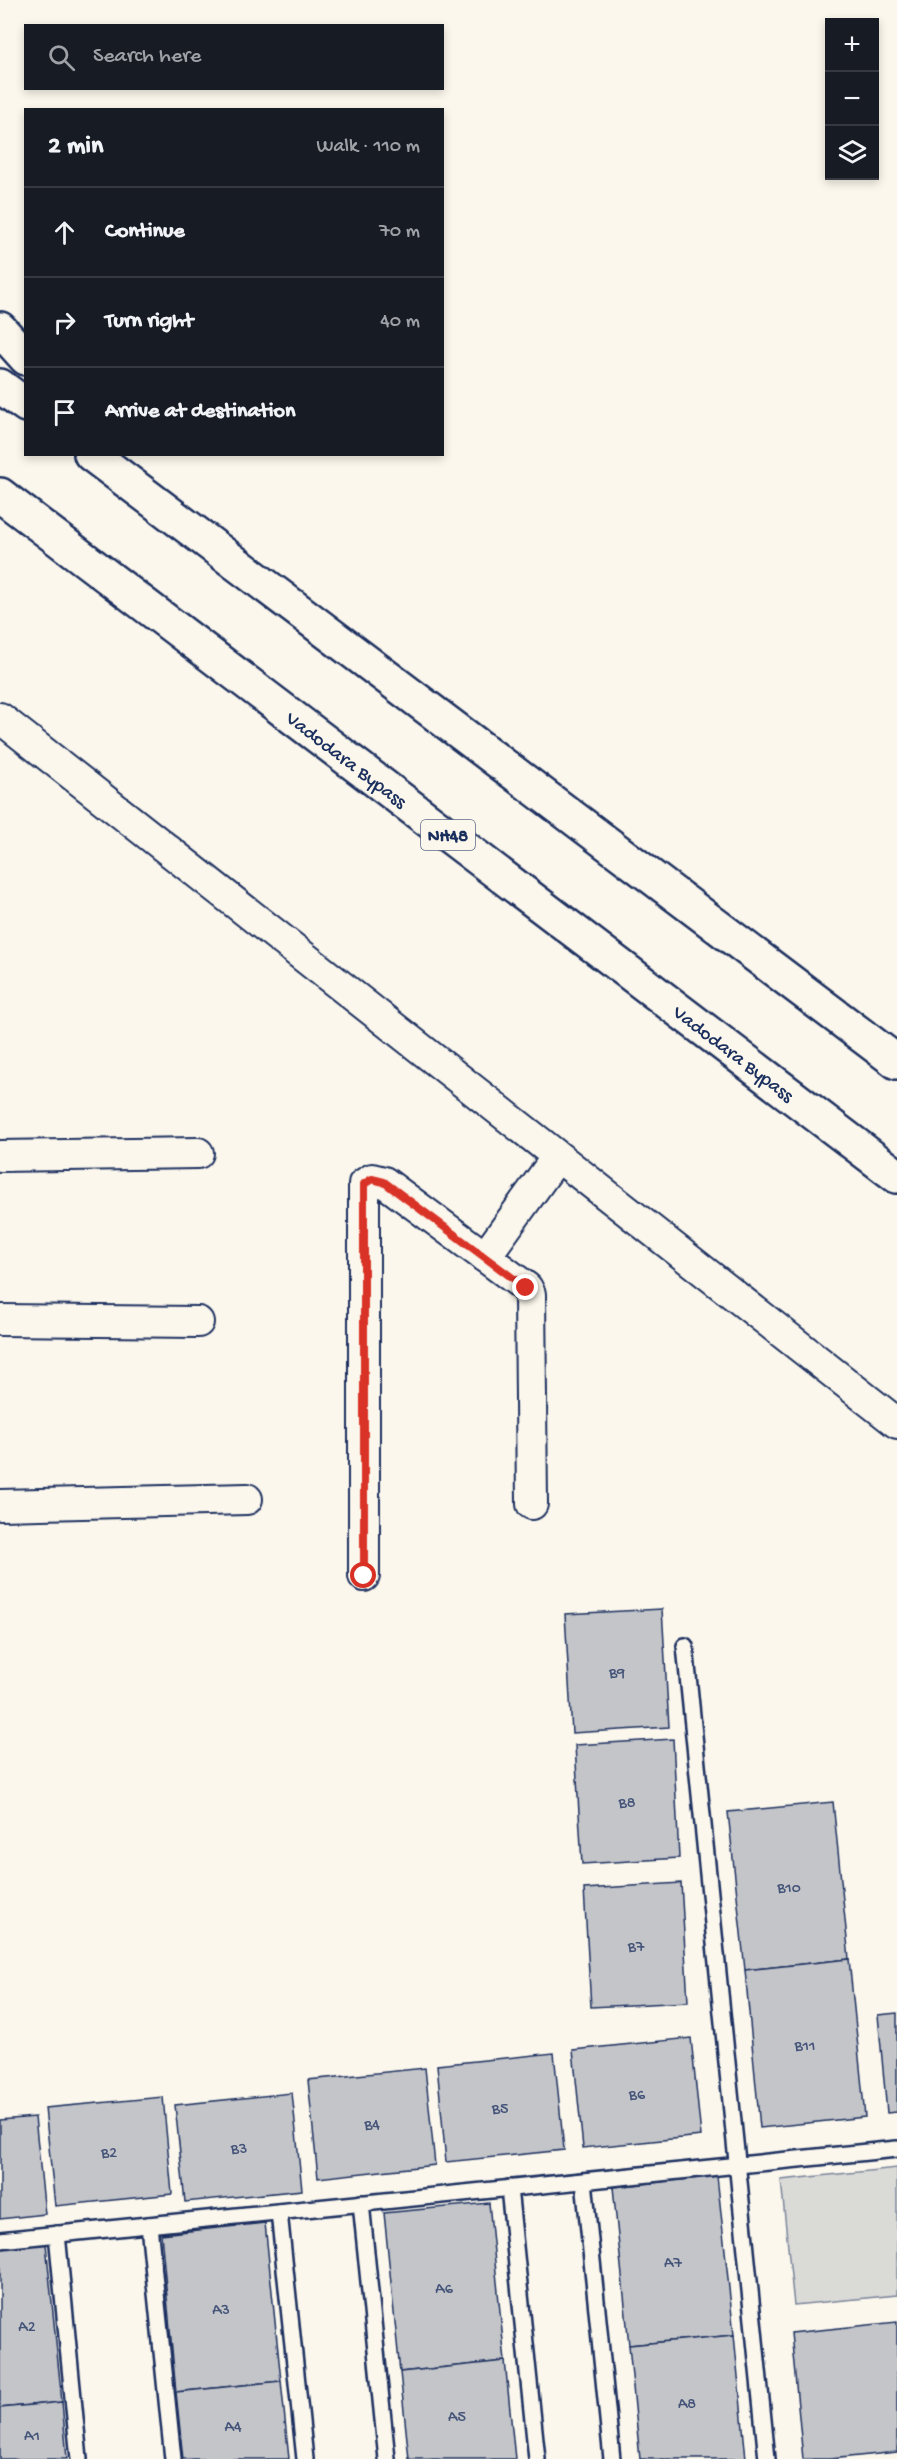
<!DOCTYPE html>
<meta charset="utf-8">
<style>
body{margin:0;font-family:"Gochi Hand",sans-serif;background:#242831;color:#f1f3f6}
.controls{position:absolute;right:18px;top:18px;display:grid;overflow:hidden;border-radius:0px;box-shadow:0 3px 9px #0003}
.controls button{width:54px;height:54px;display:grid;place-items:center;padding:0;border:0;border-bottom:2px solid #363941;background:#171b24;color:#f1f3f6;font:30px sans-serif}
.stop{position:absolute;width:18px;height:18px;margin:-14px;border:4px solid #d93025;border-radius:50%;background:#fff}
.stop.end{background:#d93025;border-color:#fff;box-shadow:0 2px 6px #0008}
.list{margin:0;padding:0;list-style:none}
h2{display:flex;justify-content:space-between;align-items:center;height:78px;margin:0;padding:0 24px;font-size:26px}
h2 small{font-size:20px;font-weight:400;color:#9ea1a6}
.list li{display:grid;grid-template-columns:39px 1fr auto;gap:18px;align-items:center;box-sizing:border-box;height:90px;padding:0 24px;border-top:2px solid #363941}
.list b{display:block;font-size:22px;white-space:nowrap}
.list em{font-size:20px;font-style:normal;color:#9ea1a6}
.icon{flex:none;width:33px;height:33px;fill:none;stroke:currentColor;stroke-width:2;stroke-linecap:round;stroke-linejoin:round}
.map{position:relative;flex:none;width:897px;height:2459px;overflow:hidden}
.search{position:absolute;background:#171b24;box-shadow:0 3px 9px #0003;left:24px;top:24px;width:420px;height:66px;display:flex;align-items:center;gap:15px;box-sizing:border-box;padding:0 21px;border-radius:0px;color:#9ea1a6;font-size:22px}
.panel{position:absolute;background:#171b24;box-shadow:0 3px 9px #0003;left:24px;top:108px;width:420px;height:348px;border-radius:0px}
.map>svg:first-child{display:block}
.green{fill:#dadad7;stroke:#7a849a;stroke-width:1.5}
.building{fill:#c3c5c9;stroke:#1b2f5e;stroke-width:1.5}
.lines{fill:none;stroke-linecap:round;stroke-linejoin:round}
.lane-casing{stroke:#1b2f5e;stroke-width:20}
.street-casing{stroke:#1b2f5e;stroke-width:34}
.secondary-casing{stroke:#1b2f5e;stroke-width:38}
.highway-casing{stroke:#1b2f5e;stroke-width:38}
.lane{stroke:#fbf7ec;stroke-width:15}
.street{stroke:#fbf7ec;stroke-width:30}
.secondary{stroke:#fbf7ec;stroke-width:33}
.highway{stroke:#fbf7ec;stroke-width:33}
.route{stroke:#d93025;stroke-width:8}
.labels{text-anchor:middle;stroke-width:4.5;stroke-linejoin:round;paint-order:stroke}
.number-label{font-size:16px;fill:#455479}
.shield{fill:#fbf7ec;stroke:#5e6b89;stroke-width:1.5}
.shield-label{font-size:18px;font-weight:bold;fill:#1b2f5e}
.street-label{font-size:20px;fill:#1b2f5e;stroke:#fbf7ec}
</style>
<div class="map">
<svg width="897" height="2459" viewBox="0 0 897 2459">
<rect width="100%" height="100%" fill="#fbf7ec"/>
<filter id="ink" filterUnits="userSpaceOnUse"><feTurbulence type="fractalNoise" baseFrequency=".0167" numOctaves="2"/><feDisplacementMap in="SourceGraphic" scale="12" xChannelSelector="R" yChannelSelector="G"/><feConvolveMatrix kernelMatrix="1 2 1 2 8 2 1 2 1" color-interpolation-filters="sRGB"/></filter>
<g filter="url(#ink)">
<polygon class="green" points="897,2168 897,2295 794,2305 781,2180"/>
<g class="building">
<polygon points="662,1609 669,1727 572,1733 565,1614"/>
<polygon points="673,1739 679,1858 582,1864 575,1745"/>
<polygon points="833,1802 849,1959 745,1970 728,1812"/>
<polygon points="681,1883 688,2002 591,2007 584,1889"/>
<polygon points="849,1959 865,2117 760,2128 745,1970"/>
<polygon points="897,2013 897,2112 887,2113 878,2015"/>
<polygon points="691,2038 701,2136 583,2148 573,2050"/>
<polygon points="554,2053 564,2150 446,2162 437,2065"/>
<polygon points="425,2068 435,2165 318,2178 308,2080"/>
<polygon points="292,2093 302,2190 185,2202 175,2105"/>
<polygon points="163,2097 172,2194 55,2206 45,2108"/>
<polygon points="35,2117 45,2214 0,2219 0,2120"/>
<polygon points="717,2176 734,2335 629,2345 613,2187"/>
<polygon points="489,2203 505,2361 400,2372 384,2213"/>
<polygon points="265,2223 281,2381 176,2392 161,2234"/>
<polygon points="46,2244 62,2402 0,2408 0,2249"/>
<polygon points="897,2322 897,2452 830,2459 803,2459 791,2333"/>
<polygon points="734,2335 746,2459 640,2459 629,2345"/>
<polygon points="505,2361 515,2459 409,2459 400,2372"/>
<polygon points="281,2381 289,2459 183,2459 176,2392"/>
<polygon points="62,2402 67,2459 0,2459 0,2408"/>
</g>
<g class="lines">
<defs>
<g id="lane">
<polyline points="685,1646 767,2459"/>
<polyline points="584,2181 612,2459"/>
<polyline points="509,2188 537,2459"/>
<polyline points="361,2203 387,2459"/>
<polyline points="279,2212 305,2459"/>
<polyline points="149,2225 173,2459"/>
<polyline points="57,2234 79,2459"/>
<polyline points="0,2240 897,2149"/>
</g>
<g id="street">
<polyline points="0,718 897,1423"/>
<polyline points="0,1156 198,1153"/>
<polyline points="485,1257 557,1157"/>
<polyline points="0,1320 198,1322"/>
<polyline points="0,1505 247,1499"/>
<polyline points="364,1576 364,1184 372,1179 384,1182 527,1288 530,1294 532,1504"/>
</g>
<polyline id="secondary" points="0,329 26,358"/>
<g id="highway">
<polyline points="0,386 26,405"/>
<polyline points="91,454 897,1062"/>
<path id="s1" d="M0,495L897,1176"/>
</g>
</defs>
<use href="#lane" class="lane-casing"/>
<use href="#street" class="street-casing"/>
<use href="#secondary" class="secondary-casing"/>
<use href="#highway" class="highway-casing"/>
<use href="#lane" class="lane"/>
<use href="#street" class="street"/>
<use href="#secondary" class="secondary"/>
<use href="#highway" class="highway"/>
</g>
</g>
<g class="lines" filter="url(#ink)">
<polyline class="route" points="364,1576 364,1184 372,1179 384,1182 526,1288"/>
</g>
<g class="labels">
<g class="number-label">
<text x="617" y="1677">B9</text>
<text x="627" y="1807">B8</text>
<text x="789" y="1892">B10</text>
<text x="636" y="1951">B7</text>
<text x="805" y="2050">B11</text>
<text x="637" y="2099">B6</text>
<text x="500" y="2113">B5</text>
<text x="372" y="2129">B4</text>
<text x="239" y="2153">B3</text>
<text x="109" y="2157">B2</text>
<text x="673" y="2267">A7</text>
<text x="444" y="2293">A6</text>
<text x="221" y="2314">A3</text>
<text x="27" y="2331">A2</text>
<text x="687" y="2408">A8</text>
<text x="457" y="2421">A5</text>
<text x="233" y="2431">A4</text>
<text x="32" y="2440">A1</text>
</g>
<rect class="shield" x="421" y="820" width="54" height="30" rx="4.5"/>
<g class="shield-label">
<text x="448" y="841">NH48</text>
</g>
<g class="street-label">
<text dy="7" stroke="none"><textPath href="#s1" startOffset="436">Vadodara Bypass</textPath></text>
<text dy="7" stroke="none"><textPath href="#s1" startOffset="922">Vadodara Bypass</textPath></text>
</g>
</g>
</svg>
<div class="controls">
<button>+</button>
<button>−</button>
<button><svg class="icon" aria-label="layers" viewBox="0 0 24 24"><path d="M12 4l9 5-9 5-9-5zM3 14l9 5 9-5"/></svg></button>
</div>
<div class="stop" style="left:364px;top:1576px"></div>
<div class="stop end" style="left:526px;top:1288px"></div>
<div class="search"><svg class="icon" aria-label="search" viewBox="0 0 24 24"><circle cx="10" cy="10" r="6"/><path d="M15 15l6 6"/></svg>Search here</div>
<section class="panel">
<h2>2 min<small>Walk · 110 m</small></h2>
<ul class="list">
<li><svg class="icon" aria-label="ahead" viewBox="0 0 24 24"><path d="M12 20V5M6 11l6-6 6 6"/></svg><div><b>Continue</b></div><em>70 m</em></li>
<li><svg class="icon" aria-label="right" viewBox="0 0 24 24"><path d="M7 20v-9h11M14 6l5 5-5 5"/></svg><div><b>Turn right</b></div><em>40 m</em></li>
<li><svg class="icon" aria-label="arrive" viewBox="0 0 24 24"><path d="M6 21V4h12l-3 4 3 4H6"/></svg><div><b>Arrive at destination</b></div></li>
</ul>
</section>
</div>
